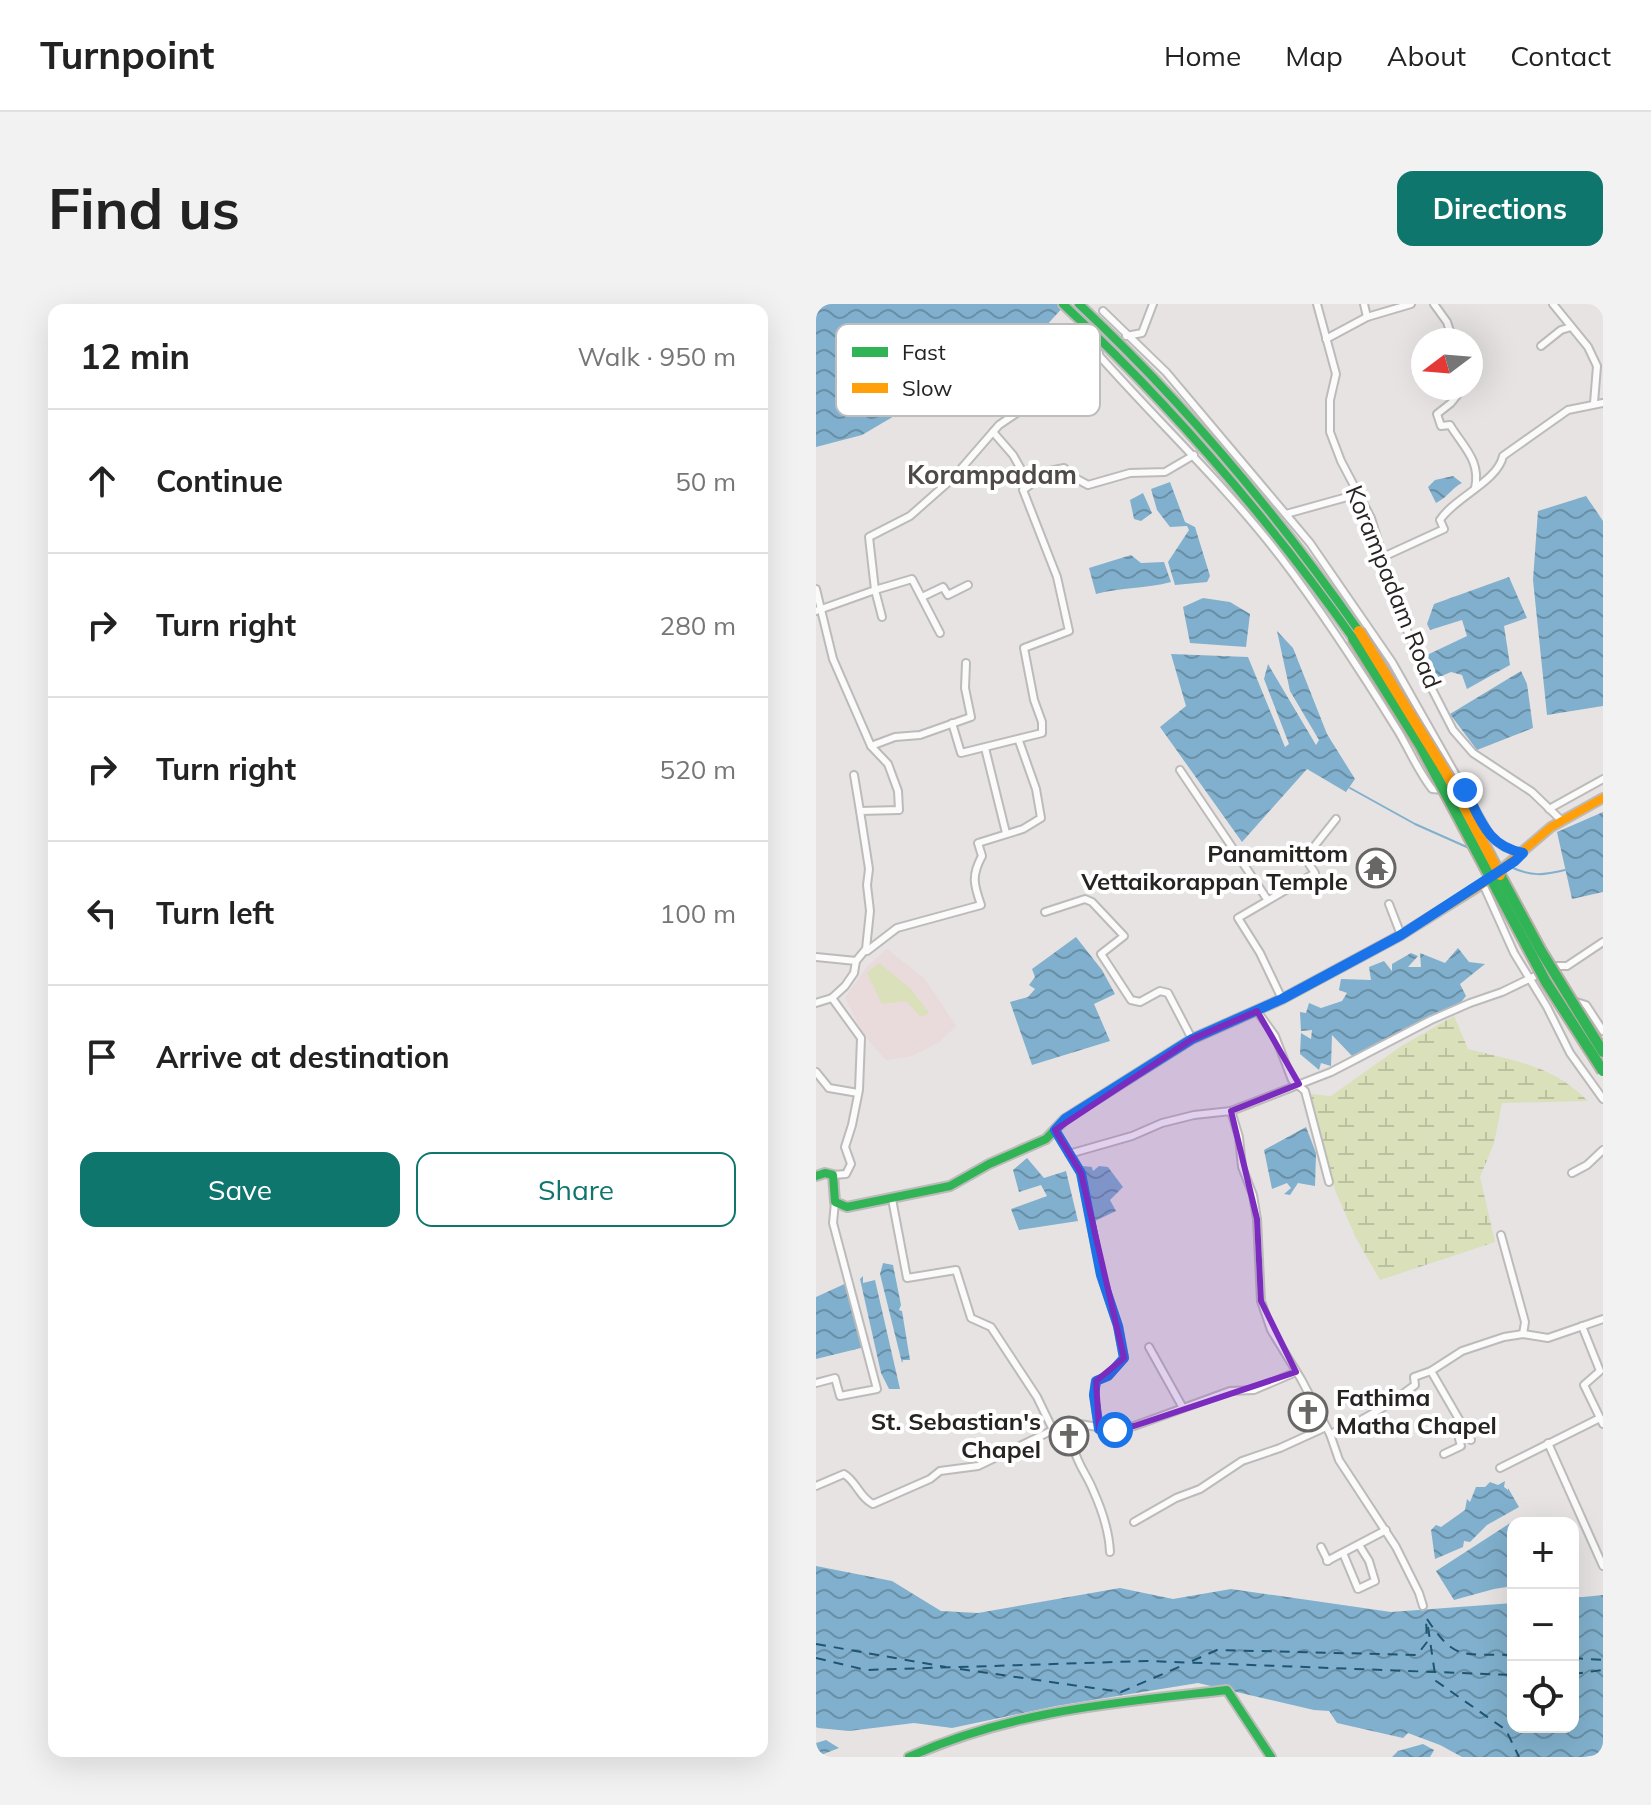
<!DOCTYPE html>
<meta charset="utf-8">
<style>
body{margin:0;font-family:Mulish,sans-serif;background:#f2f2f2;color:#222}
.controls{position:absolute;right:24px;bottom:24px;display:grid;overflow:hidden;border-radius:16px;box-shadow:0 8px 32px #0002}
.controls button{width:72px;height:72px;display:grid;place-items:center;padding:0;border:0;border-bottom:2px solid #e0e0e0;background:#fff;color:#222;font:40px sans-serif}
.compass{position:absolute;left:595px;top:24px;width:72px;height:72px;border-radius:50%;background:#fff;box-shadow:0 8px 32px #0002;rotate:254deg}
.stop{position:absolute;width:24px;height:24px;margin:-18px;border:6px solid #1a73e8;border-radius:50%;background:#fff}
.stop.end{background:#1a73e8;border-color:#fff;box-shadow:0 2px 8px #0008}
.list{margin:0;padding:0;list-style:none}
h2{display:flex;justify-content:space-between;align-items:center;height:104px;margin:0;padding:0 32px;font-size:34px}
h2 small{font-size:26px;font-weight:400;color:#767676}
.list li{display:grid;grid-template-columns:52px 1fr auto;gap:24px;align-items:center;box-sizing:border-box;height:144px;padding:0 32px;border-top:2px solid #e0e0e0}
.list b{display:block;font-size:30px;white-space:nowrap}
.list em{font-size:26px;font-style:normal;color:#767676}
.actions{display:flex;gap:16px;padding:24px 32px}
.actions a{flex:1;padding:18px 0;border:2px solid #0f766e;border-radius:16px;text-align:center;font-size:28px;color:#0f766e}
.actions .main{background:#0f766e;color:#fff}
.icon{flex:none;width:44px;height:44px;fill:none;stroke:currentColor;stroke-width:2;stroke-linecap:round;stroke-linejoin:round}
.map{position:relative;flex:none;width:787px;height:1453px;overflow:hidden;border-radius:16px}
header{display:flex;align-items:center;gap:48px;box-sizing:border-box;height:112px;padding:0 40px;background:#fff;border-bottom:2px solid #e0e0e0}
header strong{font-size:38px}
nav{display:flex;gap:44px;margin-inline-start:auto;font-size:28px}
.intro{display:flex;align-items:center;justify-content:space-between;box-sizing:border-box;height:192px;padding:0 48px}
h1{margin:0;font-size:56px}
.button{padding:20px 36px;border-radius:16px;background:#0f766e;color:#fff;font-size:28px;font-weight:700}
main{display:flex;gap:48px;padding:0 48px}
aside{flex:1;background:#fff;border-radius:16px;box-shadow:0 8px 32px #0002}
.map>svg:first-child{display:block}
.education{fill:#e9dadb}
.wetland{fill:url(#wetland-marsh)}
.park{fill:#d9e0ba}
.water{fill:url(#water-waves)}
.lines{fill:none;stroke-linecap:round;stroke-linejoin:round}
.stream{stroke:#80b0cd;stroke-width:2}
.ferry{stroke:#1f5573;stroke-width:2;stroke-dasharray:10 8;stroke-linecap:butt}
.street-casing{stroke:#bdbaba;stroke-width:10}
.fast-casing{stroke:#bdbaba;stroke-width:12}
.slow-casing{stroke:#bdbaba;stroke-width:12}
.street{stroke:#fbfbfb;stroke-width:6}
.fast{stroke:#30b455;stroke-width:8}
.slow{stroke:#ff9f0a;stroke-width:8}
.fast-bridge-casing{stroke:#baafa9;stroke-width:14;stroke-linecap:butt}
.slow-bridge-casing{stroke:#baafa9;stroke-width:14;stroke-linecap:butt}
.fast-bridge{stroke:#30b455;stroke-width:10}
.slow-bridge{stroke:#ff9f0a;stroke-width:10}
.route{stroke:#1a73e8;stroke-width:10}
.marked{fill:#7b2cbf;fill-opacity:0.2;stroke:#7b2cbf;stroke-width:6;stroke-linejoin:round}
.labels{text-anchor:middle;stroke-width:8;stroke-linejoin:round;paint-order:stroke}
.street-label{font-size:24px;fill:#262323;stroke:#fff}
.poi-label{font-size:24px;font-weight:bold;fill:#262323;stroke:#fff;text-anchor:end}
.neighbourhood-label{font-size:26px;font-weight:bold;fill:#4f4a48;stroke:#fff}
.key{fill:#fff;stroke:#bebdbd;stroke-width:2}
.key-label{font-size:22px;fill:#262323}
</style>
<header>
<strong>Turnpoint</strong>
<nav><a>Home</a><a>Map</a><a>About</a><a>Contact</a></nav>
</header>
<div class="intro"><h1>Find us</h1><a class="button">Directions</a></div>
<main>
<aside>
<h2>12 min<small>Walk · 950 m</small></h2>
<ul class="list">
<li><svg class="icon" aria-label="ahead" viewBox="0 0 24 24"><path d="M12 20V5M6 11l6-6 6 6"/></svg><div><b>Continue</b></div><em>50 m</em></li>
<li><svg class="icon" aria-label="right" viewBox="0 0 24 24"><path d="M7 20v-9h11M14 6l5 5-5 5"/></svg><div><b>Turn right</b></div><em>280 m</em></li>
<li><svg class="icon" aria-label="right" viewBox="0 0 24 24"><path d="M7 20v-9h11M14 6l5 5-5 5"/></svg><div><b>Turn right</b></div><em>520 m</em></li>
<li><svg class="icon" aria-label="left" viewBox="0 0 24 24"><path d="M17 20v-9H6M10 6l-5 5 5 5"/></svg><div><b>Turn left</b></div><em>100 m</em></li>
<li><svg class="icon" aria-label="arrive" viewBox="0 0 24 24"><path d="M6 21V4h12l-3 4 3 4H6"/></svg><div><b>Arrive at destination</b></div></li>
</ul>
<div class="actions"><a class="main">Save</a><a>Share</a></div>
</aside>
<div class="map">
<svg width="787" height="1453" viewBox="0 0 787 1453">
<defs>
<pattern id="wetland-marsh" width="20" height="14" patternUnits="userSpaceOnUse" patternTransform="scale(2)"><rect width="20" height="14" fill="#d9e0ba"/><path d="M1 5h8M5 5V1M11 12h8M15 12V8" fill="none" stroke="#bac0a0"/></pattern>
<pattern id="water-waves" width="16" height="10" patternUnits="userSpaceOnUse" patternTransform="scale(2)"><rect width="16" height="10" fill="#80b0cd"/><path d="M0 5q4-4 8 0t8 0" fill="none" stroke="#698fa6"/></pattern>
</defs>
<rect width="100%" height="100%" fill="#e6e3e2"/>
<polygon class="education" points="71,645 109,675 140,722 122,739 96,752 70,756 47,730 29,694 51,663"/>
<path class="wetland" d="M638,712L652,745C701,758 734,760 772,797L686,799L678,839L664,873L679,938L564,976L540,934L519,886L494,790L515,792L584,743Z"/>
<polygon class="park" points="63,659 94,684 113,709 105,713 90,697 66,700 51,669"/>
<g class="water">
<polygon points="0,0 250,0 228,24 46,131 0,143"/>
<path d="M637,172L646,179C637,183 632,193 620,199L612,183L619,176Z"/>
<polygon points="354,178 369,218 379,223 394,272 391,278 359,281 352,258 373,226 371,222 354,223 341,206 335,185"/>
<polygon points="327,189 336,209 325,217 318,215 314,196"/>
<polygon points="770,192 787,217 787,402 731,411 717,276 722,207"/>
<path d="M315,251L325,259L348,258L355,278C330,285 305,283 280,290L273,264Z"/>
<polygon points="693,273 711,314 688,322 694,361 651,385 646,371 635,368 621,374 611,351 651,332 646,316 614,326 611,320 618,300"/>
<polygon points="387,294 414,298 434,310 430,343 374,339 367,303"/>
<polygon points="461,327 477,344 511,430 539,475 530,488 491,465 426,538 344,423 370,402 355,350 432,353 469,443 473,440 448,375 452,360 500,441 503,436 474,387"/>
<polygon points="705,367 711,380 717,424 661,446 634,410"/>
<polygon points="787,508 787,588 756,595 741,528"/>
<polygon points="260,633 286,666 299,690 278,700 294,737 216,761 194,698 212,693 219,685 213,681 219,673 216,665"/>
<polygon points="642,644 653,658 669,660 644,680 650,692 641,703 537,753 516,731 515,762 505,759 503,766 484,750 485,729 495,735 496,726 485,727 484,708 490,709 493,699 505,704 526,697 531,689 523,686 525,675 555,676 553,663 568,657 576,667 576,660 595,649 602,652 592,663 605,663 604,649 629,659"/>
<polygon points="490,823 500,849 499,882 482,879 474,891 468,890 475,884 471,879 456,885 448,846"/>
<polygon points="211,854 228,874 250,867 262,917 203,926 195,905 231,892 225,881 203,888 197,866"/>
<polygon points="267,862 276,863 277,867 283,862 292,863 307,883 294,896 300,907 279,917"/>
<polygon points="67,959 77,961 85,1001 83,1006 86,1007 94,1056 87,1056 86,1059 64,970"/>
<polygon points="47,972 47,979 59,976 84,1085 73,1085 65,1069 44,975"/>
<polygon points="35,977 53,1042 0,1055 0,993"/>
<polygon points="689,1177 688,1183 692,1186 692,1184 703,1203 671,1221 654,1238 648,1237 647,1243 619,1255 615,1226 620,1221 625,1223 649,1206 651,1195 654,1198 660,1183 669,1183 674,1178 682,1181"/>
<polygon points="699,1216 706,1219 697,1219 697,1282 678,1285 638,1296 620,1267"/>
<polygon points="0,1262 76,1277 125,1307 162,1309 304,1284 357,1295 415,1285 575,1308 697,1299 697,1423 757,1423 757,1294 787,1291 787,1450 768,1453 646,1453 624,1441 592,1429 587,1434 521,1419 513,1407 498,1406 382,1379 240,1402 136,1424 98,1419 33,1427 2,1424 0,1423"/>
<polygon points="10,1436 23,1444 0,1453 0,1439"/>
<polygon points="607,1440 618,1446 614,1453 576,1453 582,1447"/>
</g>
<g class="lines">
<g class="stream">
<polyline points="534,484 599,520 653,544"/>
<path d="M695,563C715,573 729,571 749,566"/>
</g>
<g class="ferry">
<path d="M611,1315C640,1359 648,1349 697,1351"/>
<polyline points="612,1323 620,1377 690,1426 703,1453"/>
<polyline points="0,1340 130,1363"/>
<polyline points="0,1354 50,1366 331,1357 697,1371"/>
<polyline points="757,1354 787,1356"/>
<polyline points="376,1357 401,1346 601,1351 611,1338 610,1314"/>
<polyline points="144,1365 305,1388 370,1360"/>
<polyline points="757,1370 787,1366"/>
</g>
<defs>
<g id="street">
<polyline points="501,0 520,70 514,96 514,128 525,157 555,214 584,310 617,387 637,426 657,449 716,488 746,517"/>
<polyline points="548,0 551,13"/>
<polyline points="618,0 631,18 637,36"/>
<polyline points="737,0 772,43 781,62 778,99"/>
<path d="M287,7L350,68L494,239L576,358L672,528C681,541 692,546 707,549"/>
<path d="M266,32C331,108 405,175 466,255C508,310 546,369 582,427C594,447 602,467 616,485L628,486"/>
<polyline points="310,32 326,29 337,0"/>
<polyline points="510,35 551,13 595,0"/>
<polyline points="725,42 745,26 755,23"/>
<path d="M647,84L635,99L621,110L625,122L634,121C648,144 665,157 659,184"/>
<polyline points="209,172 248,164 259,174 272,181 314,169 349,168 378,151"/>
<polyline points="470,210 542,190"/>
<path d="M567,253L628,225L624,216C638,194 682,177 687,152L752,106L787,99"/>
<polyline points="0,285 17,355 55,442 72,460 82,487 83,506 44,507 53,565 51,581 54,607 50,645 40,657 38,669 29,682 16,694 45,734 43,786 36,821 29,843 35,860 30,870 17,871"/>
<polyline points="106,293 127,283 132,291 152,281"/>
<polyline points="0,307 59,286 53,233 94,212 137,174 183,121 208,104 218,90 238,73 246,59 263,51 283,49"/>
<polyline points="66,313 59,286 96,275 124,329"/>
<polyline points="136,419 145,449 226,429 226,418 218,396 208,344 253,327 241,273 207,186 214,181 197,151 177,128"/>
<polyline points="55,442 79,433 104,431 155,413 149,384 150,359"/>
<polyline points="169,444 190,529"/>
<polyline points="364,466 451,595"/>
<polyline points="38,471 44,507"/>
<polyline points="733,505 787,475"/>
<polyline points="667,580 698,649 731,703 754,749 787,795"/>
<polyline points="573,600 585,631"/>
<polyline points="229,608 269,595 276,598 308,632 285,650 315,696 324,698 344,687 352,689 376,735"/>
<path d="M51,647L81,624L165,601C158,581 155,572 166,552L162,539L207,525L225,514L220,485L203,437"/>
<polyline points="0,653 40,657"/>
<polyline points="466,695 444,649 422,614 499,569 489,554 520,515"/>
<polyline points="757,697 770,701 787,727"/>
<polyline points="0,699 16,694"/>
<polyline points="441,707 459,732 476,776 489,787 513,878"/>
<polyline points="0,768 13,784 42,789"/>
<polyline points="415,807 515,768 615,716 654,699 686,688 740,662 751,662 787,638"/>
<polyline points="239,826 265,869 285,971 302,1022 308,1054 292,1072 280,1077 278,1091 283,1125"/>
<polyline points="253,850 316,832 346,819 378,811 415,807 423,833 426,863 437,891 441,915 445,997 455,1026 485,1075 514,1130 523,1156 580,1243 603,1289 607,1302"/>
<polyline points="756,869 771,861 787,846"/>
<path d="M76,895L91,974L140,966L155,1014L175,1023L221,1093L237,1126L253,1147L258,1145C262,1161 271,1171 277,1186C286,1206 293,1226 294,1248"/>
<polyline points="685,931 709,1018 707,1030"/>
<polyline points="766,1022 784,1067 768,1081 787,1120"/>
<polyline points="333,1043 367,1104"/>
<polyline points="615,1067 655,1136"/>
<polyline points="0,1079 19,1074 24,1092 61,1085 17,919 19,898"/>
<path d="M514,1130C544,1119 574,1100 599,1081L598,1073L615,1067L646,1047L688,1033L707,1030L732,1034L787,1015"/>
<polyline points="732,1139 787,1262"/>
<polyline points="628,1150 645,1142 643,1135 651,1128"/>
<polyline points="684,1164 784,1114"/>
<path d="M0,1182L28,1170C41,1178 43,1193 57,1200L114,1175L124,1167L162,1162L237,1126L264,1120L299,1126L318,1122L414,1087L438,1086L480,1068"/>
<polyline points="318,1218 360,1194 384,1185 426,1157 464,1144 510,1123"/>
<polyline points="505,1243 512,1257"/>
<polyline points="527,1249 542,1285 559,1277 553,1257 543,1241"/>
<polyline points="511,1257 570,1226"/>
</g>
<g id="fast">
<path d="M247,0C356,102 451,213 537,334"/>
<path d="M263,0C369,99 460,209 543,327"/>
<polyline points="0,872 9,869 17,871 19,898 31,903 134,882 173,860 230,835 249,815 376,735 419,716"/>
<path d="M93,1453C198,1406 298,1399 411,1386L455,1453"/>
</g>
<polyline id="slow" points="419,716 466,695 585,631 673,576 735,523 787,494"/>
</defs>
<use href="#street" class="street-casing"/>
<use href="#fast" class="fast-casing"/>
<use href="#slow" class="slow-casing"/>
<use href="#street" class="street"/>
<use href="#fast" class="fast"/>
<use href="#slow" class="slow"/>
<defs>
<g id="fast-bridge">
<polyline points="537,334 604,441 730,678 787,767"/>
<polyline points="684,571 725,647 787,748"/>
</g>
<polyline id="slow-bridge" points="543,327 632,472 684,571"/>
</defs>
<use href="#fast-bridge" class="fast-bridge-casing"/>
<use href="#slow-bridge" class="slow-bridge-casing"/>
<use href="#fast-bridge" class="fast-bridge"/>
<use href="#slow-bridge" class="slow-bridge"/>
</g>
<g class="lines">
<path class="route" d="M299,1126L283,1125L278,1091L280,1077L292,1072L308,1054L302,1022L285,971L265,869L239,826L249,815L376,735L466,695L585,631L699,557L707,549C671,542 665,516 649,486"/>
</g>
<path class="marked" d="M441,707L483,780L415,807L441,915L445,997L480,1068L318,1122L283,1125L280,1077L308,1054L265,869L239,826L376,735Z"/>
<defs>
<symbol id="temple-ring" viewBox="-11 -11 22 22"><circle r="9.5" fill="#fff" stroke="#696666" stroke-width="1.5"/><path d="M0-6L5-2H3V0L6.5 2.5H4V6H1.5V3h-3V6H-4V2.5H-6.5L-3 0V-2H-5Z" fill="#696666"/></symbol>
<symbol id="church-ring" viewBox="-11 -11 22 22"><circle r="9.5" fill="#fff" stroke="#696666" stroke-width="1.5"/><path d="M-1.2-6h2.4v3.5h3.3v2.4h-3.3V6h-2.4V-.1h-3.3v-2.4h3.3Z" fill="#696666"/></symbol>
</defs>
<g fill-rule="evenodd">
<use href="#temple-ring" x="538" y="542" width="44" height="44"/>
<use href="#church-ring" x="470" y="1086" width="44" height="44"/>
<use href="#church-ring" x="231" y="1110" width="44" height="44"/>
</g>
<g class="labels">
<g class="street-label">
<text transform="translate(577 283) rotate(68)" y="8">Korampadam Road</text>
</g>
<g class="poi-label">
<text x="532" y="558">Panamittom<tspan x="532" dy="28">Vettaikorappan Temple</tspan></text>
<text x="520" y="1102" text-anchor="start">Fathima<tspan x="520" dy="28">Matha Chapel</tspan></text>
<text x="225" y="1126">St. Sebastian's<tspan x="225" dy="28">Chapel</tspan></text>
</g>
<g class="neighbourhood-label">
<text x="176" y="180">Korampadam</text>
</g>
</g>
<rect x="20" y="20" width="264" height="92" rx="12" class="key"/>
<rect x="36" y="43" width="36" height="10" fill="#30b455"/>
<rect x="36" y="79" width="36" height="10" fill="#ff9f0a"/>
<g class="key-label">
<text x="86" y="56">Fast</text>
<text x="86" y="92">Slow</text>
</g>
</svg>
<div class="controls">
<button>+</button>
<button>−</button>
<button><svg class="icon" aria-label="locate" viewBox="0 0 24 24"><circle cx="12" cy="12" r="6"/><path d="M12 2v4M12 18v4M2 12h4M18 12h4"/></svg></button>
</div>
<svg class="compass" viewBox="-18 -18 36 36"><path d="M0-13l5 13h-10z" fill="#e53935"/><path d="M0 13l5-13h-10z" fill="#767676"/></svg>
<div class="stop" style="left:299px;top:1126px"></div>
<div class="stop end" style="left:649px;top:486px"></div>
</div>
</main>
